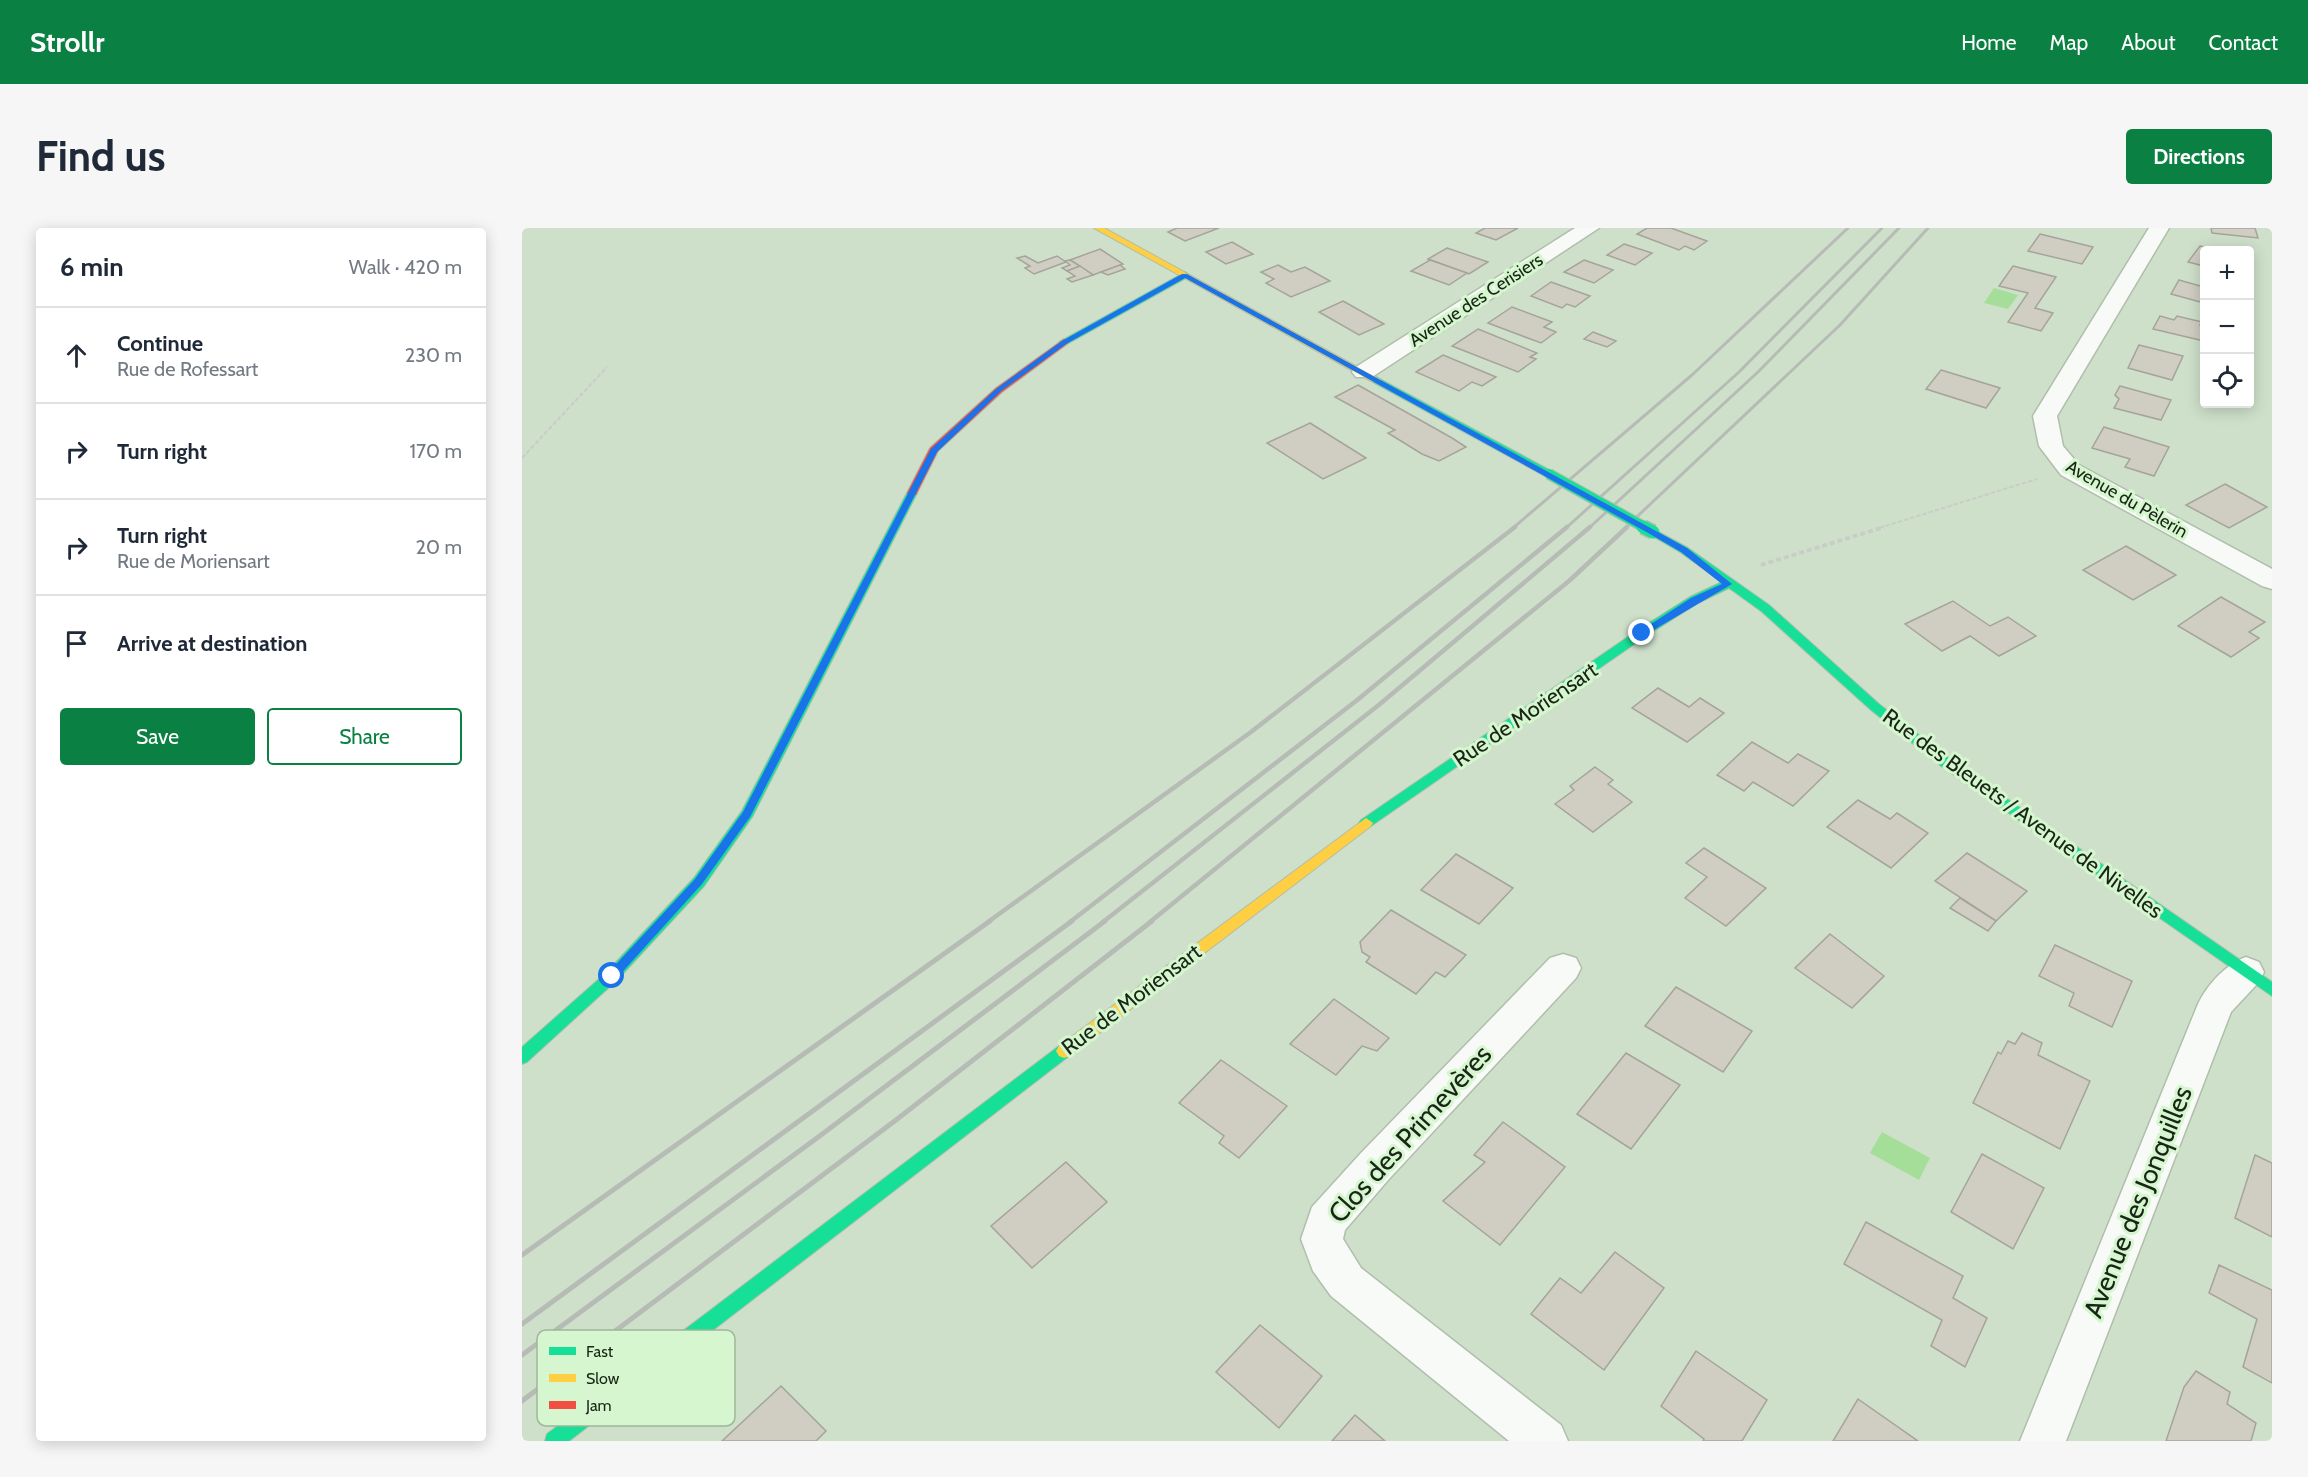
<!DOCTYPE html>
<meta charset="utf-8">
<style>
body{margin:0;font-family:Cabin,sans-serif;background:#f6f6f7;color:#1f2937}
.controls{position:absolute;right:18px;top:18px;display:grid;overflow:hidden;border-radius:6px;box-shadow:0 3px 15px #0003}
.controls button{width:54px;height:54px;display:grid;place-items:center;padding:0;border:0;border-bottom:2px solid #e0e1e3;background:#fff;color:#1f2937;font:30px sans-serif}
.stop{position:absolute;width:18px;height:18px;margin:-14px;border:4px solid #1a73e8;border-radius:50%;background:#fff}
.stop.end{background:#1a73e8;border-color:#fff;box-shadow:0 2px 6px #0008}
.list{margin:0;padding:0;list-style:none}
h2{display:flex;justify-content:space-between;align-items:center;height:78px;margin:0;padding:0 24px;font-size:26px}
h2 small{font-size:20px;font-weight:400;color:#747a83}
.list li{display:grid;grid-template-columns:39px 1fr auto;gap:18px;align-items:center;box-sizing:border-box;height:96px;padding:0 24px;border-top:2px solid #e0e1e3}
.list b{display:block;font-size:22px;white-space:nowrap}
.list p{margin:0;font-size:20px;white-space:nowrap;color:#747a83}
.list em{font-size:20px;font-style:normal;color:#747a83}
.actions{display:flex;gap:12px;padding:18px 24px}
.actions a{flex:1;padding:14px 0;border:2px solid #0b8043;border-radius:6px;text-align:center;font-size:21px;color:#0b8043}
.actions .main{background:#0b8043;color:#fff}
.icon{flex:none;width:33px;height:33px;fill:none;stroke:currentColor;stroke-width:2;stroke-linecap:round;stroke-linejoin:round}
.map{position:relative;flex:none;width:1750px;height:1213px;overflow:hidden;border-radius:6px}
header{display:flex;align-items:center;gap:36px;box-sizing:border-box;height:84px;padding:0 30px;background:#0b8043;color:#fff}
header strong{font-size:28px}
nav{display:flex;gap:33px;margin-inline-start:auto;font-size:21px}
.intro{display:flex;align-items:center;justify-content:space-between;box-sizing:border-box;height:144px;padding:0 36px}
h1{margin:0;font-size:42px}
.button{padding:15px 27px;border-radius:6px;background:#0b8043;color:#fff;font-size:21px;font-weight:700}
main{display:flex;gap:36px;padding:0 36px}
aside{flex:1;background:#fff;border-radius:6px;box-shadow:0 3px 15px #0003}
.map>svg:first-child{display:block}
.water{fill:#a5de99}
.building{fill:#d0cec3;stroke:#a5a49a;stroke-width:1.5}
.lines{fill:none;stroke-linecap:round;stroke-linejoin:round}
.street-casing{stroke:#b0beac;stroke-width:3}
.fast-casing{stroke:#b0beac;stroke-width:2}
.slow-casing{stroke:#b0beac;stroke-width:2}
.jam-casing{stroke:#b0beac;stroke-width:2}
.path-far1{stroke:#c8cdc7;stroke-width:2;stroke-dasharray:4.5 2;stroke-linecap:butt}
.path{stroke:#c8cdc7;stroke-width:4;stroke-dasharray:5 3;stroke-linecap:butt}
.street{fill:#f8faf7;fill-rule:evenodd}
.fast{fill:#16e098;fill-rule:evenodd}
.slow{fill:#ffcf43;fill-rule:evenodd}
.jam{fill:#f24e42;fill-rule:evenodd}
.rail-far2{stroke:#b7bbb6;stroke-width:3}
.rail-far1{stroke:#b7bbb6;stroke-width:4.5}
.rail{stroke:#b7bbb6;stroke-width:5}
.fast-bridge-far1-casing{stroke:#b0beac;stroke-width:12;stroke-linecap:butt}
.fast-bridge-casing{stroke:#b0beac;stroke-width:16;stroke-linecap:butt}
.fast-bridge-far1{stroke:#16e098;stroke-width:10}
.fast-bridge{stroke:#16e098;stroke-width:13}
.route{fill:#1a73e8}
.labels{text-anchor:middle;stroke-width:6;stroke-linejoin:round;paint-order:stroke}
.far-street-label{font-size:18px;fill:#192516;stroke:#d5f6ce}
.street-label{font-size:22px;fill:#192516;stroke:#d5f6ce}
.near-street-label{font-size:27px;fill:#192516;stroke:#d5f6ce}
.key{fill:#d5f6ce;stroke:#9db797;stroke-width:1.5}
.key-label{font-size:16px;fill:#192516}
</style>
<header>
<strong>Strollr</strong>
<nav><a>Home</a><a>Map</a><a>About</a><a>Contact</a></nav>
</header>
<div class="intro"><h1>Find us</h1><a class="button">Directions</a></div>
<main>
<aside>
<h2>6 min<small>Walk · 420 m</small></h2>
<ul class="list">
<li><svg class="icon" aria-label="ahead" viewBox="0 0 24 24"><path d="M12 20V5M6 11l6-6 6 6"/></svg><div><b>Continue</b><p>Rue de Rofessart</p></div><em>230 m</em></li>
<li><svg class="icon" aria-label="right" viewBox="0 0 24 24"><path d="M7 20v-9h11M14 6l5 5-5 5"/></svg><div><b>Turn right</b></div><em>170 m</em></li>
<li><svg class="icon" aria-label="right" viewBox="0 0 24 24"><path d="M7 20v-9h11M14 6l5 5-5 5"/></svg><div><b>Turn right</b><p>Rue de Moriensart</p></div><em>20 m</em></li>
<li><svg class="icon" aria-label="arrive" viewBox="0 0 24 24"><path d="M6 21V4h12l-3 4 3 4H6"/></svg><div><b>Arrive at destination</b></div></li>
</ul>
<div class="actions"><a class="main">Save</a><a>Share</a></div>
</aside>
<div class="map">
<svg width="1750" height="1213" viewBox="0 0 1750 1213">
<rect width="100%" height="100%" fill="#cee0ca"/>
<g class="water">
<polygon points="1472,60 1496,67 1486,81 1462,75"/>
<polygon points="1360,904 1408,930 1397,952 1348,925"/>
</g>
<g class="building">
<polygon points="655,0 697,0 663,13 646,4"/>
<polygon points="963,0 996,0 974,12 954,5"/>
<polygon points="1125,0 1149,0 1185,13 1172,22 1163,18 1157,22 1115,6"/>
<polygon points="1689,0 1733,0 1736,10 1690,5"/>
<polygon points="1518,6 1571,19 1560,36 1506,23"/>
<polygon points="710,14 731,26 704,36 684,24"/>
<polygon points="1102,16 1130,25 1113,37 1085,27"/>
<polygon points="1678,18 1694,22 1682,22 1682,38 1666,34"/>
<polygon points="925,20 966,34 947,46 906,31"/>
<polygon points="578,21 601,36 571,47 548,32"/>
<polygon points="503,28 516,35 535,28 544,34 512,46 503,40 508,38 495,30"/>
<polygon points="548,32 558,38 545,43 540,40 548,37 543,33"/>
<polygon points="908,32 945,45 927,57 889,43"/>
<polygon points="1062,32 1091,42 1072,55 1042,44"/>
<polygon points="598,37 603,41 586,47 579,44"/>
<polygon points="756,37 769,44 783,39 808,53 769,69 744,55 752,51 739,44"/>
<polygon points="558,38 571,47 550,54 545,51 553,48 545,43"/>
<polygon points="1491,38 1534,49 1513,80 1531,85 1519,103 1486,94 1506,65 1477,58"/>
<polygon points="1657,52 1682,59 1682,75 1649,66"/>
<polygon points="1029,54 1068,68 1053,79 1045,76 1040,80 1009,68"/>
<polygon points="821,73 862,96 837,107 797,84"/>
<polygon points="990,79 1030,94 1022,99 1034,104 1019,115 966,95"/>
<polygon points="1638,88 1652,92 1655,88 1680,94 1678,97 1682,98 1682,113 1631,101"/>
<polygon points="956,101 1015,125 1008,129 1014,131 996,144 930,118"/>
<polygon points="1071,104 1094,113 1085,119 1062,111"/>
<polygon points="1617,117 1661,128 1650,152 1606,140"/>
<polygon points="921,127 974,149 960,158 950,154 937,163 894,144"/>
<polygon points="1419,142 1478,160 1464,180 1404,161"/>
<polygon points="836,157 930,210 944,219 917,233 900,226 866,205 873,202 813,169"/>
<polygon points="1598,158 1649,172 1639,192 1592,180 1597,171 1593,167"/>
<polygon points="788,195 844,230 801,251 745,215"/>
<polygon points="1582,199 1647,219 1632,248 1603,239 1608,231 1570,220"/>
<polygon points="1703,256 1745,279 1707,300 1664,277"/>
<polygon points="1604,318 1654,347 1611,372 1561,342"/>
<polygon points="1699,369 1743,394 1727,404 1737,410 1709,429 1656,398"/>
<polygon points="1431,373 1468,398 1486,389 1514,408 1477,428 1448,408 1420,423 1383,396"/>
<polygon points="1136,460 1167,479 1178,470 1202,485 1165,514 1110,480"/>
<polygon points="1230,514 1266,535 1276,526 1307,543 1271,578 1231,554 1222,563 1195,547"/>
<polygon points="1073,539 1091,552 1086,556 1110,574 1071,604 1033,576 1052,562 1048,558"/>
<polygon points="1336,572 1368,591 1375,585 1406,605 1369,640 1305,599"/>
<polygon points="1182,620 1244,660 1204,698 1163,670 1185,649 1164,635"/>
<polygon points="1445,625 1505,663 1474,693 1413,653"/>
<polygon points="934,626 991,660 957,696 899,662"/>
<polygon points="1438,670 1474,693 1466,703 1428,680"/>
<polygon points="869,682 944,727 923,749 914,744 894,766 844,734 848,729 840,724 838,714"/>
<polygon points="1308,706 1362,748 1330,780 1273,740"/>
<polygon points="1533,717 1610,753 1590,799 1547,778 1552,765 1517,748"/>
<polygon points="1154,759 1230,803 1201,844 1123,798"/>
<polygon points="812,771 867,810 855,823 840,818 814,847 768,816"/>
<polygon points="1500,805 1520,815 1516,827 1568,853 1538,921 1451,875 1476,824 1479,826 1486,813 1493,816"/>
<polygon points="1104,825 1158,857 1109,921 1055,886"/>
<polygon points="699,832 765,878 717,930 697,915 702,908 657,875"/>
<polygon points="981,894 1043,939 978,1017 921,973 963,934 952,927"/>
<polygon points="1460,926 1522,960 1491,1021 1429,984"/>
<polygon points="1733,927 1750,935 1750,1009 1713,990"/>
<polygon points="544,934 585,974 510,1040 469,998"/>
<polygon points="1344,994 1441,1048 1431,1070 1465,1090 1443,1139 1409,1118 1420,1092 1322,1036"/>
<polygon points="1093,1024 1142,1060 1082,1142 1009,1086 1038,1050 1059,1065"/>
<polygon points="1697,1037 1750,1062 1750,1155 1721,1139 1735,1091 1687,1065"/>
<polygon points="738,1097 800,1148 757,1200 694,1144"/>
<polygon points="1174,1123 1245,1172 1220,1213 1181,1213 1182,1211 1139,1178"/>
<polygon points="1674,1143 1708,1164 1705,1176 1734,1195 1729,1213 1644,1213 1662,1159"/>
<polygon points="259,1158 304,1203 294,1213 200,1213"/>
<polygon points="1336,1171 1396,1213 1311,1213"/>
<polygon points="833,1187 863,1213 810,1213"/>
</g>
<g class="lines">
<defs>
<g id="street">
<polygon points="1053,0 1077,0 850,149 834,149 830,144 834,139"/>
<polygon points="1627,0 1647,0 1535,188 1541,218 1557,237 1750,341 1750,361 1740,358 1539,247 1517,218 1511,188"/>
<polygon points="1041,726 1054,730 1059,740 1054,750 867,951 823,1002 821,1011 839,1040 1039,1197 1046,1213 987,1213 809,1068 791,1043 779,1011 790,979 839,925 1028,730"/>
<path d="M1724,729L1737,734L1742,744L1737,754L1709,784L1544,1213H1498L1676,776C1685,757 1704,736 1724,729Z"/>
</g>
<g id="fast">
<polygon points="663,44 667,47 666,49 545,116 537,114"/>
<polygon points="854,149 1031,244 1032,246 1027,249 1023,248 851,154 851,150"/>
<polygon points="390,262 395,265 230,589 182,658 95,752 5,834 0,836 0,819 85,744 172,650 220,583 385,265"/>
<polygon points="1131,301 1166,320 1247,377 1357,476 1429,532 1750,754 1750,768 1419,538 1349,482 1239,383 1207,360 1176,375 1124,408 849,598 839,598 837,595 839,592 1116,402 1168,369 1200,354 1158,324 1127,306 1126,304"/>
<polygon points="542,816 547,818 550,823 547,828 47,1213 23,1213 25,1206 537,818"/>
</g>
<g id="slow">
<polygon points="572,0 582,0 859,152 851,154"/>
<polygon points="844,590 851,595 849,598 547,828 542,830 537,828 534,823 537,818"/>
</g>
<polygon id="jam" points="542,111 547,114 545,116 480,164 416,223 394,267 386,267 385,265 408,220 474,160"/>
</defs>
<use href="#street" class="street-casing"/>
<use href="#fast" class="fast-casing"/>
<use href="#slow" class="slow-casing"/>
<use href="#jam" class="jam-casing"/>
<g class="path-far1">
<polyline points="0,230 85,139"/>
<polyline points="1357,300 1515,251"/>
</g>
<polyline class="path" points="1239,337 1362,299"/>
<use href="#street" class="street"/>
<use href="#fast" class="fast"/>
<use href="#slow" class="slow"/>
<use href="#jam" class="jam"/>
<g class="rail-far2">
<polyline points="991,300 1170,147 1326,0"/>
<polyline points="1044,300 1217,144 1360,0"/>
<polyline points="1067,300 1236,144 1377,0"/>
<polyline points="1103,300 1318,97 1406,0"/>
</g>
<g class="rail-far1">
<polyline points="466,694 729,504 993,299"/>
<polyline points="548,694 834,473 1045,299"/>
<polyline points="581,694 858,476 1068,299"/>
<polyline points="628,694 1047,353 1105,299"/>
</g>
<g class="rail">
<polyline points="0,1027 468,693"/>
<polyline points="0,1096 550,693"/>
<polyline points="0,1127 295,910 583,693"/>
<polyline points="0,1173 374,892 630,693"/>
</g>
<defs>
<polyline id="fast-bridge-far1" points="1027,246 1124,300"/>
<polyline id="fast-bridge" points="1121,299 1131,304"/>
</defs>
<use href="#fast-bridge-far1" class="fast-bridge-far1-casing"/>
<use href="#fast-bridge" class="fast-bridge-casing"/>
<use href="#fast-bridge-far1" class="fast-bridge-far1"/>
<use href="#fast-bridge" class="fast-bridge"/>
</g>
<polygon class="route" points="660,46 665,46 1134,303 1165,320 1210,356 1123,407 1117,407 1117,404 1169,370 1200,356 1159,324 1128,306 663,50 544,116 479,163 415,224 228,589 180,656 94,751 86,751 86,745 173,651 221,584 409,221 474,161 540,113"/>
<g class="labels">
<g class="far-street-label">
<text transform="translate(954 72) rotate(-33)" y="6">Avenue des Cerisiers</text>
<text transform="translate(1605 271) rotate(30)" y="6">Avenue du Pèlerin</text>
</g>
<g class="street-label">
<text transform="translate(1003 486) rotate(-34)" y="8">Rue de Moriensart</text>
<text transform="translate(1501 585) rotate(36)" y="8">Rue des Bleuets / Avenue de Nivelles</text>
<text transform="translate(609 771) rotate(-37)" y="8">Rue de Moriensart</text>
</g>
<g class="near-street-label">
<text transform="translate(888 906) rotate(-48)" y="9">Clos des Primevères</text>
<text transform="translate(1616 974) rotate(-68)" y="9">Avenue des Jonquilles</text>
</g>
</g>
<rect x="15" y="1102" width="198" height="96" rx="9" class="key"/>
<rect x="27" y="1119" width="27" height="8" fill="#16e098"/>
<rect x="27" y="1146" width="27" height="8" fill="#ffcf43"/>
<rect x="27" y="1173" width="27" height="8" fill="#f24e42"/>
<g class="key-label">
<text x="64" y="1129">Fast</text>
<text x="64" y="1156">Slow</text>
<text x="64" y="1183">Jam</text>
</g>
</svg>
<div class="controls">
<button>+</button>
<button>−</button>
<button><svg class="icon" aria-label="locate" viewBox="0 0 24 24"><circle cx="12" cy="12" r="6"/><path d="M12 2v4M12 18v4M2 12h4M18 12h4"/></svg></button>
</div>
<div class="stop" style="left:90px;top:748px"></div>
<div class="stop end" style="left:1120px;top:405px"></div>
</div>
</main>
